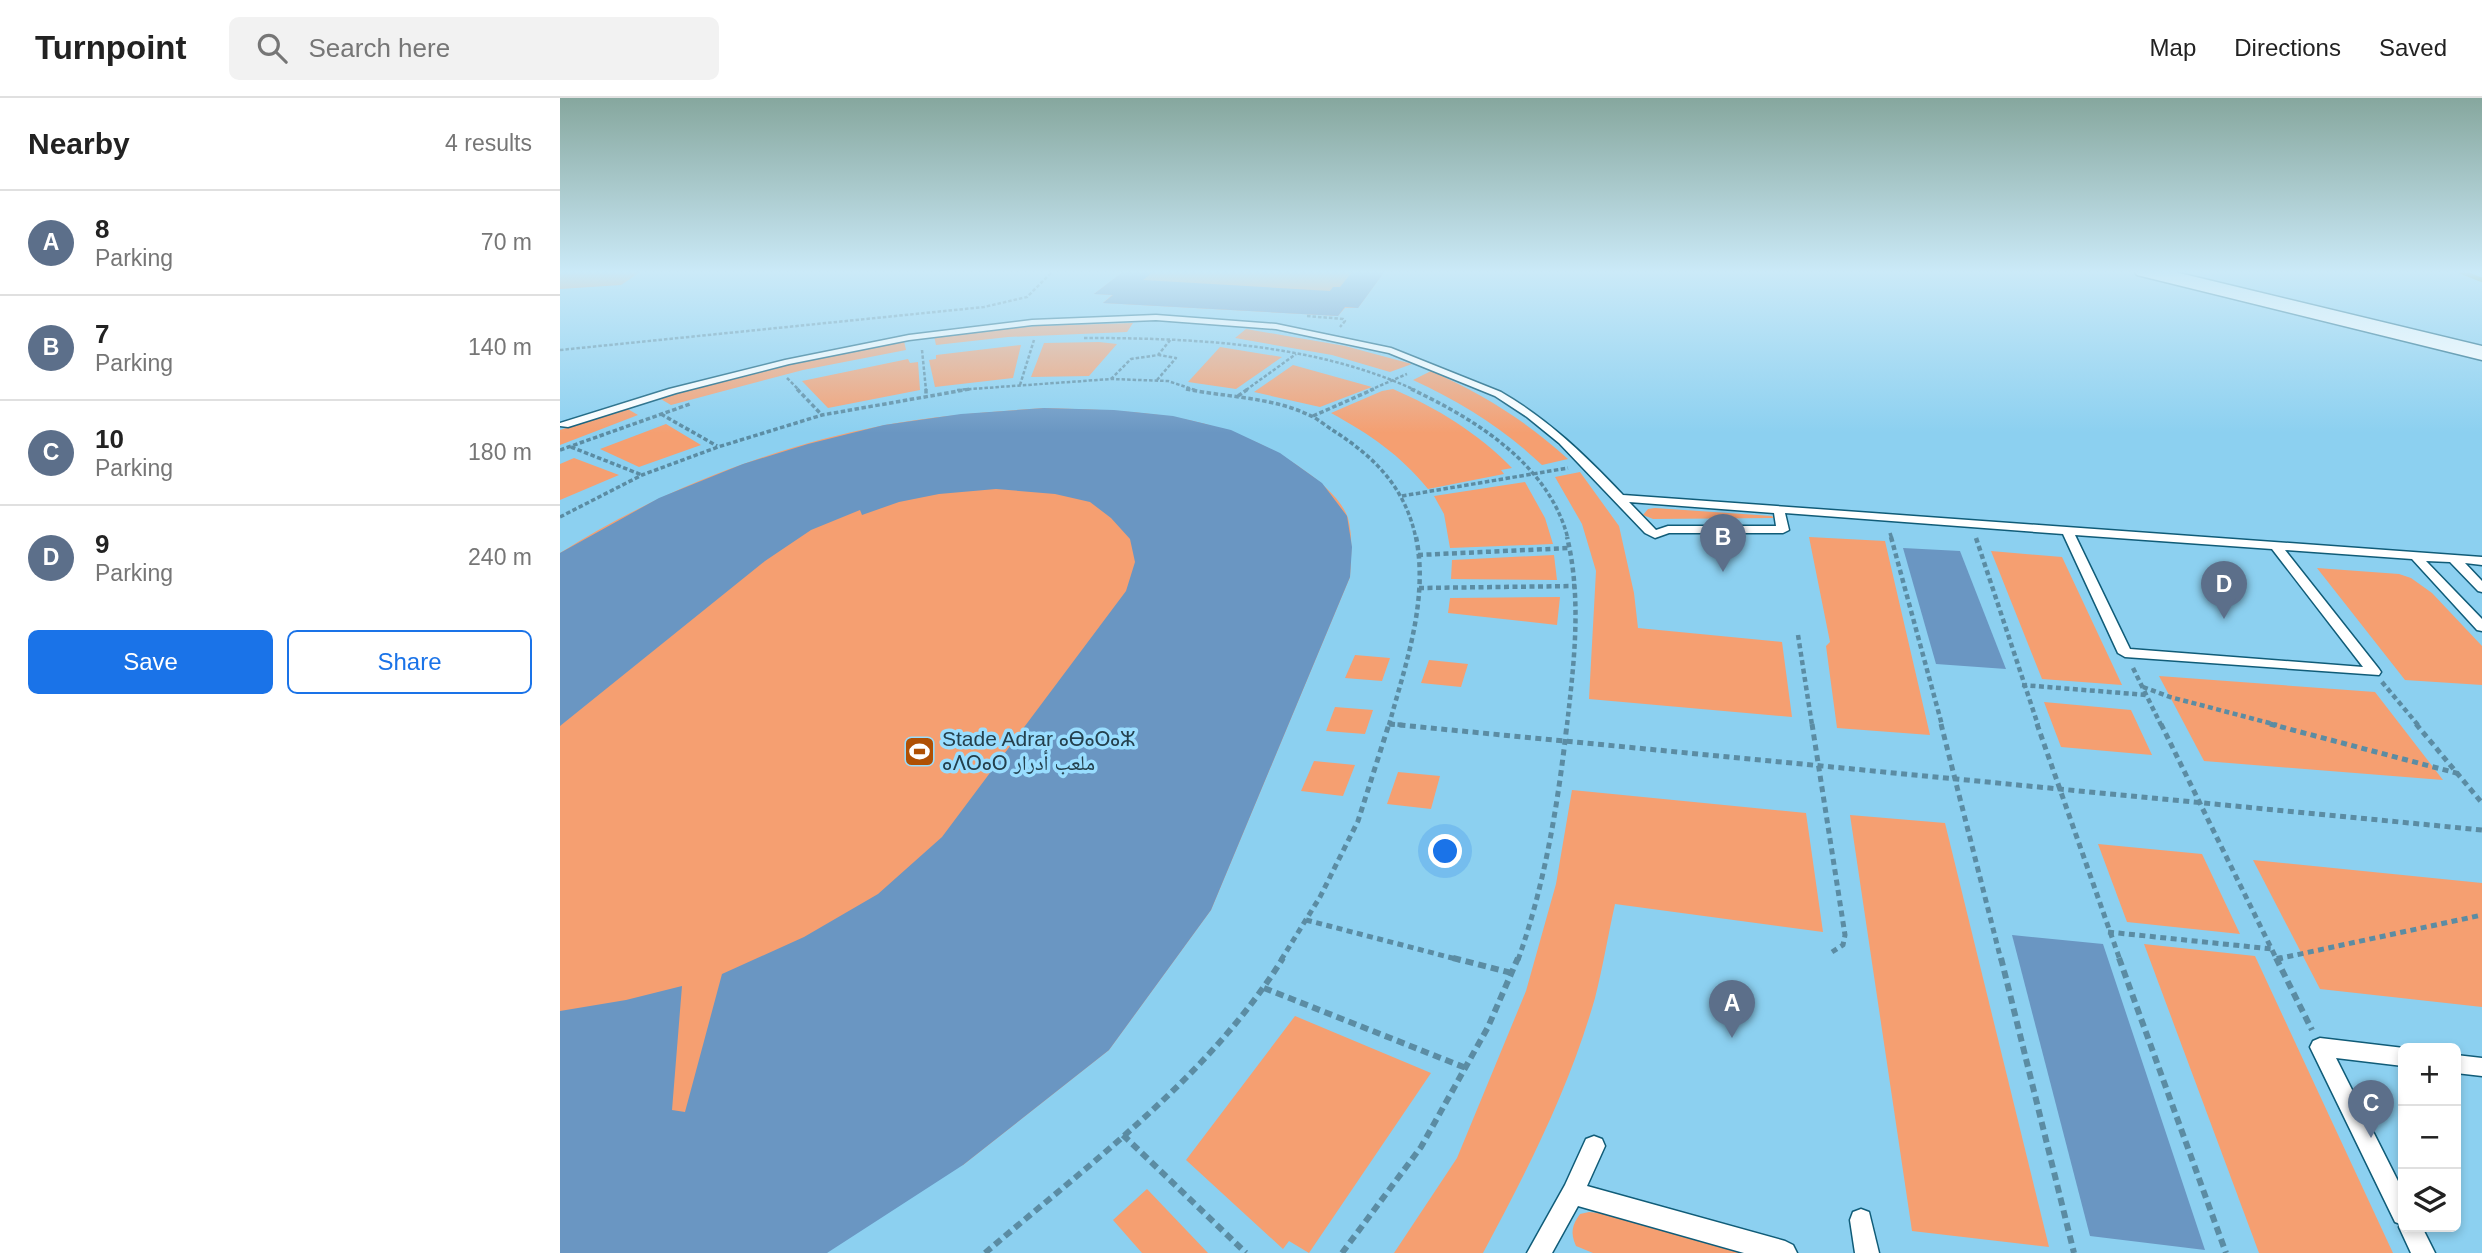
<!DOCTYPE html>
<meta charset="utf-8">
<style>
body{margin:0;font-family:Helvetica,"Noto Naskh Arabic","Noto Sans Tifinagh",sans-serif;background:#f2f2f2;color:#222}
.controls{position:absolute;right:21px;bottom:21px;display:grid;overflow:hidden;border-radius:10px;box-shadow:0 4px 10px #0003}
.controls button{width:63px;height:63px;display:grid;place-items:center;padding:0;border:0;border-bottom:2px solid #e0e0e0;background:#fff;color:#222;font:35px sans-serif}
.you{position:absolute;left:886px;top:754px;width:24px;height:24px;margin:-18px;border:5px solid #fff;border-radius:50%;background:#1a73e8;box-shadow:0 0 0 10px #1a73e833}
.badge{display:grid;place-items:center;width:46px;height:46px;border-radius:50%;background:#1a73e8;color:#fff;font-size:23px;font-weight:700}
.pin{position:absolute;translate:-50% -58px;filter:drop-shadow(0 2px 4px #0008)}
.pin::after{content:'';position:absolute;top:37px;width:24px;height:21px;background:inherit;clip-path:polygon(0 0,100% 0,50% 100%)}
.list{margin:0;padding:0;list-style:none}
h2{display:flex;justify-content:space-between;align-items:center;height:91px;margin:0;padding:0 28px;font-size:30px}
h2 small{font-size:23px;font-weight:400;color:#767676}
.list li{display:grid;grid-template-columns:46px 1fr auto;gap:21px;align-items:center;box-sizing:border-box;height:105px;padding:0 28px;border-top:2px solid #e0e0e0}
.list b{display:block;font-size:26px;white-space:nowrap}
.list p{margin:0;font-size:23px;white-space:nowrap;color:#767676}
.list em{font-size:23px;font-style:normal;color:#767676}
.actions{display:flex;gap:14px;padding:21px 28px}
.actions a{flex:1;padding:16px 0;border:2px solid #1a73e8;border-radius:10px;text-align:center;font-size:24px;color:#1a73e8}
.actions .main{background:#1a73e8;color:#fff}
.icon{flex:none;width:38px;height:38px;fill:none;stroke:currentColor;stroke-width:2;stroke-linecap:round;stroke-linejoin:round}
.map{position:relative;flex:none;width:1922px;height:1155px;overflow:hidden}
header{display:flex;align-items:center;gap:42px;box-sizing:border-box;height:98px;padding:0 35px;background:#fff;border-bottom:2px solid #e0e0e0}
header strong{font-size:33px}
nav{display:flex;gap:38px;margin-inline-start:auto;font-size:24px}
.search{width:490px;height:63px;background:#f2f2f2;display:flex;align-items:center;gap:18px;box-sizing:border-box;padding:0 24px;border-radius:10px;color:#767676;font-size:26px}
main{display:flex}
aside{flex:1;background:#fff}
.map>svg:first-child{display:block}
.green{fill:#f59f71}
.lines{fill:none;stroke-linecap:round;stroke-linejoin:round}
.stream{stroke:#94932e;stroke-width:4.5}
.building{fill:#6a96c2}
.lane-casing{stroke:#105c78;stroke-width:3}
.highway-casing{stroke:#105c78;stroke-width:3}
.path-far4{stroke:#5b8ca3;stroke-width:2.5;stroke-dasharray:3.5 2;stroke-linecap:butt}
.path-far3{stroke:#5b8ca3;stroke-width:3.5;stroke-dasharray:4.5 2.5;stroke-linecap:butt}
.path-far2{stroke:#5b8ca3;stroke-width:4.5;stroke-dasharray:5 3.5;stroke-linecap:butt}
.path-far1{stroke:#5b8ca3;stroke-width:5;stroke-dasharray:6 4.5;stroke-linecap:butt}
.path{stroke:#5b8ca3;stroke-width:6;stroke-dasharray:8 5;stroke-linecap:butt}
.lane{fill:#fff;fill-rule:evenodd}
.highway{fill:#fff;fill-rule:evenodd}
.labels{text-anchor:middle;stroke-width:7;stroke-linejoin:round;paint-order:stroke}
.poi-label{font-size:21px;fill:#24404d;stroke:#99ddfe;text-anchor:start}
</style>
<header>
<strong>Turnpoint</strong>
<div class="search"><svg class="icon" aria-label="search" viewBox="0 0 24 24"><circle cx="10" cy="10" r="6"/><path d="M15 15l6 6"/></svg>Search here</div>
<nav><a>Map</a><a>Directions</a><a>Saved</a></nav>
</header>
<main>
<aside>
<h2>Nearby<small>4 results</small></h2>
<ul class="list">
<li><span class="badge" style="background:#5c6f8a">A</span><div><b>8</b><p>Parking</p></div><em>70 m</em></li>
<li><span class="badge" style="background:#5c6f8a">B</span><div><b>7</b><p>Parking</p></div><em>140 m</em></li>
<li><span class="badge" style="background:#5c6f8a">C</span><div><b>10</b><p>Parking</p></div><em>180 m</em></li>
<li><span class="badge" style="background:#5c6f8a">D</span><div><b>9</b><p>Parking</p></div><em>240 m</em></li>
</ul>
<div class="actions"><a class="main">Save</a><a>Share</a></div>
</aside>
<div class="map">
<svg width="1922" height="1155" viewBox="0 0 1922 1155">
<rect width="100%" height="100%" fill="#8cd0f0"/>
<g class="green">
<polygon points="0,173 82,173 61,187 0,191"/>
<polygon points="564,173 825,173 798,210 785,210 778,218 543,205 552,197 534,196"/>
<polygon points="573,225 567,234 448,239 376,247 374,238 476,228"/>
<polygon points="686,231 785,248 852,266 830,274 772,257 675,240"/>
<polygon points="344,243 346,252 243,272 111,307 99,300 197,273"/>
<polygon points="539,244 557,246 529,278 471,279 484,245"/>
<polygon points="461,247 453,280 375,289 369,262 376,261 376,257"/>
<polygon points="660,249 722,259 676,291 628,284"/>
<polygon points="348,261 350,265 358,264 360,292 268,310 242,283"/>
<polygon points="733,267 812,289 760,309 694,294"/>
<path d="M871,273C923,296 966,323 1008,361L982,367C944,331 901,304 853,282Z"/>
<path d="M833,291C877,310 918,335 952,370L941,372L944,376L868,391C839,356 811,337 771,315L822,293Z"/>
<polygon points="66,310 78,317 0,347 0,332"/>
<path d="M484,310C580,313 664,314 745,373C760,383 782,402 788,420C793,439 791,459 790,479L651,812L549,952L403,1067L0,1155V455C98,393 211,349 325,327C378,317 431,314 484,310Z"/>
<polygon points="106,326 141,347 79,369 40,351"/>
<polygon points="14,360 59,377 0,402 0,366"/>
<polygon points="1020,374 1059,428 1074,495 1078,530 1222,544 1232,619 1029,601 1036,473 1022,426 995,379"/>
<polygon points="965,384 985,420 993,446 890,450 884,416 874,398"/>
<polygon points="1095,410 1212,418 1214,420 1093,421 1083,417 1088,411"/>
<polygon points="1249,439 1325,443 1370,637 1277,630 1266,548 1270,544"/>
<polygon points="1431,453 1502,459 1562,587 1482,581"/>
<polygon points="994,457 997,482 891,481 892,462"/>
<polygon points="1757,470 1839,476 1851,480 1872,495 1922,548 1922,587 1845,582"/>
<polygon points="1000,499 997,527 888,515 890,500"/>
<polygon points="795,557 830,560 822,583 785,580"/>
<polygon points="869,562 908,566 901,589 861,585"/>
<polygon points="1599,578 1815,594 1883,682 1644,663"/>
<polygon points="1484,604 1571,612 1592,657 1501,649"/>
<polygon points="775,609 813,612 805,636 766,633"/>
<polygon points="754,663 795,667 783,698 741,693"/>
<polygon points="838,674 880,678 871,711 827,706"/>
<path d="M1012,692L1246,715L1263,834L1055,806C1048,837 1043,869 1035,900C1009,991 967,1073 923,1155H834L897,1060L966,893L996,786Z"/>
<polygon points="1290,717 1385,725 1489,1149 1352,1133"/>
<polygon points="1538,746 1642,756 1680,836 1567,824"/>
<polygon points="1693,762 1922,785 1922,909 1760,891"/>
<polygon points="1584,846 1695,858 1833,1155 1699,1155"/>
<polygon points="735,918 871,975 749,1155 729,1143 723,1151 626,1062"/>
<polygon points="587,1091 648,1155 582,1155 553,1122"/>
<path d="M1029,1114L1049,1116L1183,1155H1033L1016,1148C1010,1135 1012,1127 1020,1116Z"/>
</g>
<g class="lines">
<polyline class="stream" points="1899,173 1922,182"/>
</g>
<g class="building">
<polygon points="564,173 594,173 583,182 770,193 773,189 780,189 793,173 825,173 798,210 785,209 778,218 543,205 553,197 534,196"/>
<polygon points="484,310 554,312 613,318 671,332 720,355 762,385 787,418 792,449 790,479 651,812 549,952 403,1067 267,1155 0,1155 0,913 66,902 122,888 112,1012 125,1014 162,876 244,839 318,796 382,739 566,493 575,464 570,441 551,420 530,404 495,396 436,391 379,396 339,404 302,417 300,412 251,432 205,463 0,628 0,455 99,400 183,366 248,346 324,327 401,316"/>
<polygon points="1343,450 1400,453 1446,571 1376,566"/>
<polygon points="1452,837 1543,846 1645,1152 1530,1138"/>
</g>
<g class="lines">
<defs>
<g id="lane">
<path d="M596,217L716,226L831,250L941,294C988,321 1026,358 1063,397L1922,459V467L1905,465L1922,483V494L1918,493L1890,464L1866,463L1922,521V533L1917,532L1852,461L1725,452L1819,571L1821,574L1819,577L1565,559L1558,555L1503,436L1225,415L1229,432L1223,435H1109L1095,440L1085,435L999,345L967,319L935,298L829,255L716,231L596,222L472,227L349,242L229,266L116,295L8,329L0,328V325L109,291L225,262L349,237L472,222ZM1069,404L1214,415L1216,428H1108L1096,432ZM1515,437L1712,451L1803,569L1570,551Z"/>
<polygon points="1760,940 1844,950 1843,968 1776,960 1843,1093 1843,1129 1862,1129 1875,1155 1851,1155 1839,1129 1840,1126 1835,1124 1750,949 1753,943"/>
<polygon points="1896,957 1922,960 1922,978 1896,975"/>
<polygon points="1034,1038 1042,1041 1045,1048 1027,1088 1225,1143 1233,1147 1237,1155 1184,1155 1018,1108 992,1155 967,1155 1005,1087 1026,1041"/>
<polygon points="1301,1111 1309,1114 1319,1155 1295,1155 1290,1122 1293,1114"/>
</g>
<polygon id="highway" points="1574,173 1611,173 1922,248 1922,262 1577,177"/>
</defs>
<use href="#lane" class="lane-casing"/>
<use href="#highway" class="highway-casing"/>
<g class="path-far4">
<polyline points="747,218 783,221 785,223 780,229"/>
<path d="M524,240C634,240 753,245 855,292"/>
<polyline points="0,252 424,209 467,199 493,173"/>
<polyline points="362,252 366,292"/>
<polyline points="227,280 239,292"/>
<polyline points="551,281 571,261 598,257 611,241"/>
<polyline points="597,282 616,260 599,257"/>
<polyline points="460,287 474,242"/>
<polyline points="397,292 551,281 608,283 635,292"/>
<polyline points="686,292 736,256"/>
<polyline points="810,292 847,276"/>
</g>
<g class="path-far3">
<polyline points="237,291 262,317"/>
<polyline points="366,291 366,296"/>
<path d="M626,291C665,299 710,299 747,316C757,320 766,328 774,333C816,360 846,391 856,441"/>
<path d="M851,291C915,321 990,367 1008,441"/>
<polyline points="678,298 688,291"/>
<polyline points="101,316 157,348"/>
<polyline points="753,318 814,291"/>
<polyline points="11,349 82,377"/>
<polyline points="0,352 130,306"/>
<polyline points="842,398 1008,370"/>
<polyline points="0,419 82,377 158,349 262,317 410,291"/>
<polyline points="1330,435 1332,441"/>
</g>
<g class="path-far2">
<polyline points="1331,439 1382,627"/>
<polyline points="1416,440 1478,627"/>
<polyline points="858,457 1010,450"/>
<polyline points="859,490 1016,488"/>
<polyline points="1238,537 1252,627"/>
<polyline points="1573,570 1601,627"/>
<polyline points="1822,584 1858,627"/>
<polyline points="1462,587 1587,597"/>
<polyline points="1583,589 1610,599 1717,627"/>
<polyline points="829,626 843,627"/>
<path d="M829,627C845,568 869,502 856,439"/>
<path d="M1007,627C1014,565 1022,501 1007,439"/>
</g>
<g class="path-far1">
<polyline points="829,626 1922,732"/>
<polyline points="1252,626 1285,837 1283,847 1272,854"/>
<polyline points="1381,626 1441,862"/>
<polyline points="1477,626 1560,862"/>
<polyline points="1601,626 1717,862"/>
<polyline points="1710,626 1900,676"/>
<polyline points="1856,626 1922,705"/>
<polyline points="746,822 900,862"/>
<polyline points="1548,834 1712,851"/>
<polyline points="1717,861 1922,817"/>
<polyline points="721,862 760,799 798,723 829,626"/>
<path d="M958,862C985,786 998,706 1007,626"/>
</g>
<g class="path">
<polyline points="893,860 952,875"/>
<polyline points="1441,860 1514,1155"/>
<polyline points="1559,860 1666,1155"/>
<polyline points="1716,860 1752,932"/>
<polyline points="1717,861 1722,860"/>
<polyline points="704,890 906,970"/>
<polyline points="563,1037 686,1155"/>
<path d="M425,1155C529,1066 650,978 723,860"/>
<polyline points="782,1155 861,1049 928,929 958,860"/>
</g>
<use href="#lane" class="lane"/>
<use href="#highway" class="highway"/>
</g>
<linearGradient id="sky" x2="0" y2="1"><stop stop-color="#86a79e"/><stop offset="0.52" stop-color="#cbeaf8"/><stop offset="1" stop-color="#cbeaf8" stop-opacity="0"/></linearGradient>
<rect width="1922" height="335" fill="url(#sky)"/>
<defs>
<symbol id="stadium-square" viewBox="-11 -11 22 22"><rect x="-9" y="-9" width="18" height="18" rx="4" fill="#af5004" stroke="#99ddfe"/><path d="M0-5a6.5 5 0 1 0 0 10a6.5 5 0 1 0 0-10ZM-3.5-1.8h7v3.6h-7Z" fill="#fff"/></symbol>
</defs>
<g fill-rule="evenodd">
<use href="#stadium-square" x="342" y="636" width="35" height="35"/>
</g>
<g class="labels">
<g class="poi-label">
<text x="382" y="648">Stade Adrar ⴰⴱⴰⵔⴰⵣ<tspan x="382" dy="24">ⴰⴷⵔⴰⵔ ملعب أدرار</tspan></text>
</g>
</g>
</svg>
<div class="controls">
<button>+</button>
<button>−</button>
<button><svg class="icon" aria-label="layers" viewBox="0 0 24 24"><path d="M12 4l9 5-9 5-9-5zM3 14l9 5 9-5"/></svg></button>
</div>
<div class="you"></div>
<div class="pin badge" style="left:1172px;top:940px;background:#5c6f8a">A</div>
<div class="pin badge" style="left:1163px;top:474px;background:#5c6f8a">B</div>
<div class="pin badge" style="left:1811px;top:1040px;background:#5c6f8a">C</div>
<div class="pin badge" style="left:1664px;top:521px;background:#5c6f8a">D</div>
</div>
</main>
